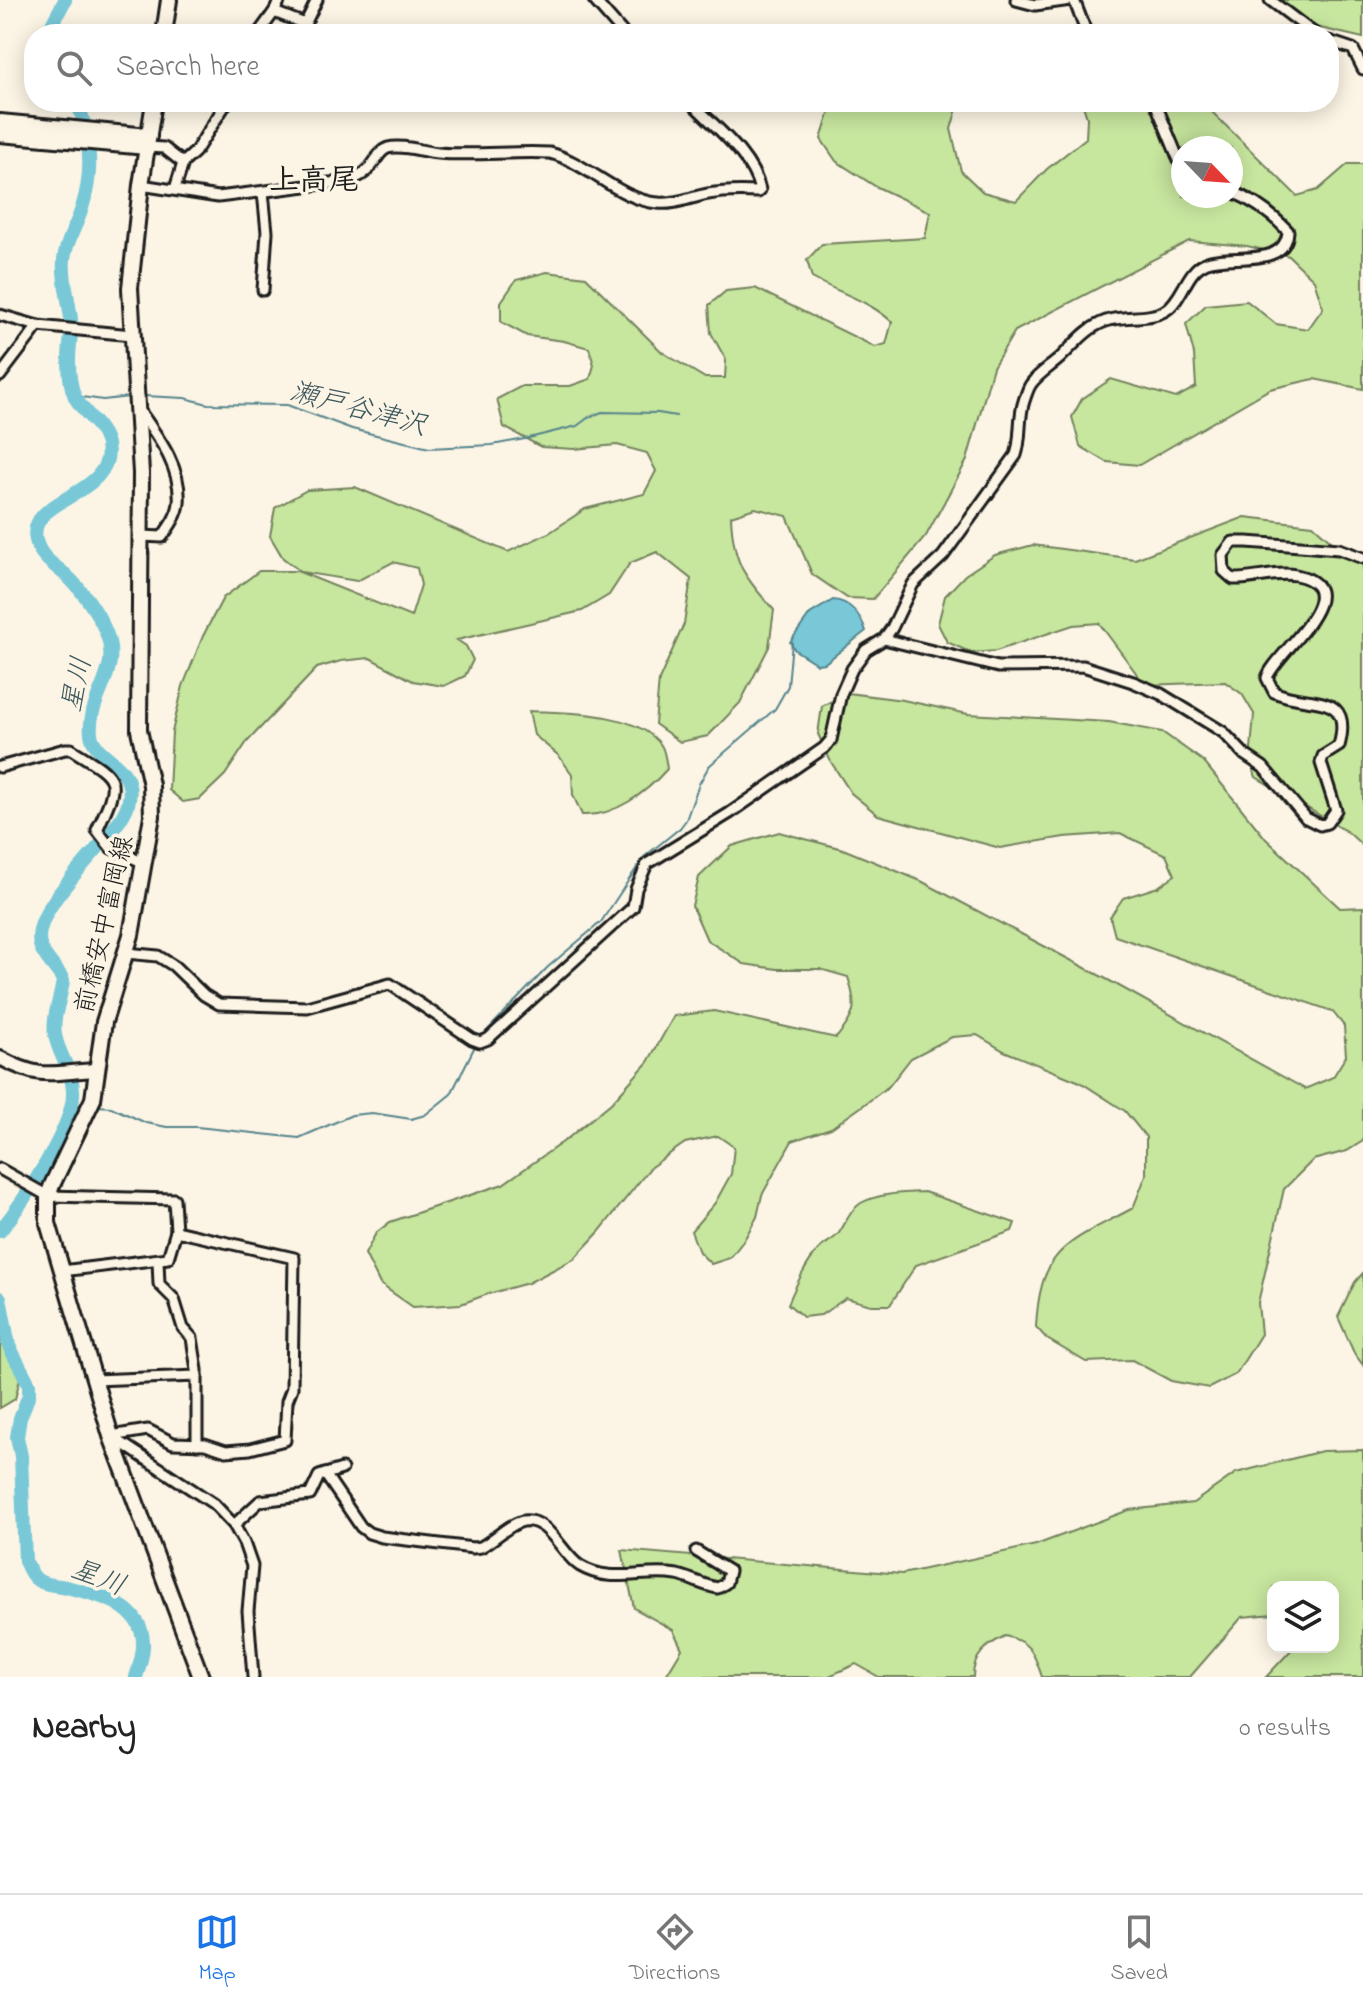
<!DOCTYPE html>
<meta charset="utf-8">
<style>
body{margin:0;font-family:"Indie Flower","Klee One",sans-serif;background:#f2f2f2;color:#222}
.controls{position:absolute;right:24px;bottom:24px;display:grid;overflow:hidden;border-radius:16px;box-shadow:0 4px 20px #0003}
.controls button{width:72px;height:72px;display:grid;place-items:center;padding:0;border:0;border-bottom:2px solid #e0e0e0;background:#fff;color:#222;font:40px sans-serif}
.compass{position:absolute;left:1171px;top:136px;width:72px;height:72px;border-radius:50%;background:#fff;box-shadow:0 4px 20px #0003;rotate:115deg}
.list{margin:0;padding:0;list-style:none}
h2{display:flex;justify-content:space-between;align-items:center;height:104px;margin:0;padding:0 32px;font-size:34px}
h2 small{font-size:26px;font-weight:400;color:#767676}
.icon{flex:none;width:44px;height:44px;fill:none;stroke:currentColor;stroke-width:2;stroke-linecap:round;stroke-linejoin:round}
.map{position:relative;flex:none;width:1363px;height:1677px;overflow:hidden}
.search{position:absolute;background:#fff;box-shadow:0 4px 20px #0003;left:24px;right:24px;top:24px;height:88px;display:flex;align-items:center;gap:20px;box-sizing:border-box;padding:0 28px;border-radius:32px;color:#767676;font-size:30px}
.sheet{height:216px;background:#fff}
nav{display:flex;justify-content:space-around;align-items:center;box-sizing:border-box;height:112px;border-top:2px solid #e0e0e0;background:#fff;font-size:22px;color:#767676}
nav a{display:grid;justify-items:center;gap:4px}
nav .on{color:#1a73e8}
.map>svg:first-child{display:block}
.green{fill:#c7e69e;stroke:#72815d;stroke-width:2;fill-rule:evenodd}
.water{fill:#79c8d7;stroke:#54838c;stroke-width:2}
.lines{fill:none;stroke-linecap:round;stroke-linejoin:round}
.stream{stroke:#54838c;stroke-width:2}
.river{stroke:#79c8d7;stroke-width:14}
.minor-casing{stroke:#1c1c1c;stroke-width:15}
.tertiary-casing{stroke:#1c1c1c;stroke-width:18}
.primary-casing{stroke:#1c1c1c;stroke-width:20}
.minor{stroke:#fcf5e5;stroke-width:9}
.tertiary{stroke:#fcf5e5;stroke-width:12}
.primary{stroke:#fcf5e5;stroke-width:14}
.labels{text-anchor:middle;stroke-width:7;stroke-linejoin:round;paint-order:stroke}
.street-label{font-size:26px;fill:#1c1c1c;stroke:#fcf5e5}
.water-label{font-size:28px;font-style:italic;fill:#3d585d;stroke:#fcf5e5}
.quarter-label{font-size:30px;font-weight:bold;fill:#1c1c1c;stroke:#fcf5e5}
</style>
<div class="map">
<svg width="1363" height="1677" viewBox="0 0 1363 1677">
<rect width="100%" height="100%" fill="#fcf5e5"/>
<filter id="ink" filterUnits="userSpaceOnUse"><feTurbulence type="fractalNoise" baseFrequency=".0125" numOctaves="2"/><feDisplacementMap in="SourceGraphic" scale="16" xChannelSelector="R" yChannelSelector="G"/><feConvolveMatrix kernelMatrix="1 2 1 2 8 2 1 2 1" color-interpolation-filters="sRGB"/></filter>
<g filter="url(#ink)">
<g class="green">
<polygon points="1281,0 1363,0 1363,38 1299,23"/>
<path d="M843,102H959L951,129L961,171L983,192L1016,201L1047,169L1086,138L1087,118L1082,102H1209L1212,112L1297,196L1318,190L1348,164H1363V389L1314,379L1270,389L1139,465L1107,462L1080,446L1072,417L1082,399L1111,379L1176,398L1196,387L1194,354L1186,324L1206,305L1247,301L1276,324L1308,329L1323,308L1314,280L1289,256L1247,246L1189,241L1015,331L993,367L967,460L926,536L873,599L847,598L812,574L787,516L755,508L731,516C733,562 743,576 774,610L769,647L740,703L708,736L680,742L655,724L659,680L684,624L691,579L657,552L630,563L609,595L582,611L457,640L466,646L473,660L465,676L444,686L413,681L370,658L341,661L317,668L247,742L225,775L200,799L183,802L169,790L172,732L183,686L203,636L223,598L259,571H297L411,617L421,585L417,568L393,562L357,581L301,572L283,558L270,536L275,508L307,490L355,487L508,552L549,533L585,509L644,494L656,471L647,453L617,445L574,449L541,447L504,427L497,399L522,386H570L590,379L594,365L589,348L564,341L527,336L501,322V302L516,280L547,272L586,277L662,352L705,378H725L726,360L711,333L709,305L726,291L755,288L875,347L886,344L892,322C870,301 839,293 812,278L807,260L822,244L925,238L930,212L875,186L836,161L821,139L831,108ZM1183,148H1231V196H1183Z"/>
<polygon points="1245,517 1313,525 1349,557 1363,561 1363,846 1349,833 1256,777 1250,761 1254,714 1242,694 1225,682 1145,685 1099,623 1073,625 996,651 972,653 947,642 938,624 945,596 965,575 995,555 1033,545 1135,559"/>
<path d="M848,693L903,700L968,714L1109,722L1162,732L1203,761L1266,839L1340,908L1363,907V1141L1347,1151L1313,1160L1284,1189L1258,1303L1261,1334L1236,1374L1209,1388L1171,1381L1132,1360L1086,1362L1047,1339L1036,1327C1040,1246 1069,1243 1133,1208L1146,1175V1137L1125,1111L1080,1082L1004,1051L977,1035L952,1037L911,1058L889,1086L861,1107L831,1128L792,1141L762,1195L757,1217L744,1240L730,1258L711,1264L699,1252L691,1231L715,1203L731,1174L734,1147L718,1136L685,1143L651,1167L599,1232L574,1259L528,1283L488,1294L461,1304L413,1307L380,1284L365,1254L376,1233L390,1222L503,1184L567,1139L611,1103L648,1062L674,1016L714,1011L836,1038C857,1014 857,1006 848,977L820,969H777L744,964L707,940L692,906L699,877L732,846L779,832L843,849L921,881L1110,981L1305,1089L1333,1077L1346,1056L1344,1026L1332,1011L1115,936L1110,917L1123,898L1158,887L1175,875L1166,855L1120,833L1064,837L1000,848L878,815L851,793L831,762L818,734L822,706Z"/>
<path d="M529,711C567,713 636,711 661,745C665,751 666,762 667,769C646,793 614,817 582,815L573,795L572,774L559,756L534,735Z"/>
<path d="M924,1192L1015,1223L1012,1231L916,1265L890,1305H871L846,1298L821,1315L803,1317L788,1304C796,1285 805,1265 819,1249C825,1243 834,1240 839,1233C846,1223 850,1210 861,1203C878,1193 905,1193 924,1192Z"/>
<polygon points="1363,1273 1363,1365 1354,1353 1338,1317 1355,1282"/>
<polygon points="0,1320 22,1370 15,1399 0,1408"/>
<path d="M1363,1450V1677H1266L1294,1647H1333V1587H1273V1614L1242,1617L1190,1677H1042C1034,1653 1031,1642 1005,1636C987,1645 973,1655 973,1677H879L856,1664L827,1677H665L682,1649L673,1630L634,1608L622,1550L902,1574L1036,1545L1129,1510L1193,1503L1236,1473L1322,1451Z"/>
</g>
<path class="water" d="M833,600C850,601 861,616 866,631L825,663L817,664L795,650L790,642L810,614Z"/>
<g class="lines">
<g class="stream">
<polyline points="75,396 103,400 129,397"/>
<polyline points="144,396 185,398 208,404 287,405 352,429 429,448 492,445 525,439 577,426 589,417 602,412 658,413 676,416"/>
<polyline points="481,1037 548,967 601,922 644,857 680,828 686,820 699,784 709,766 775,709 788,686 792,642"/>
<polyline points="72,1105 83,1105"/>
<polyline points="98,1106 111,1107 146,1123 167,1127 197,1127 299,1138 352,1115 372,1113 411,1119 425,1115 451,1094 475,1046"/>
</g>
<g class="river">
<polyline points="47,34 65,0"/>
<path d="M0,1231C22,1204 73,1128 73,1094C74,1073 59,1056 55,1035C52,1016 61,999 63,980C57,968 43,957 40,945C29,905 118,839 128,804C139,763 94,760 91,734C87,696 124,672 105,630C97,611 82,590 67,576C55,565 40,558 36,540C27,501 98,498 107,459C113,431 85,417 75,397C70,386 69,373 69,361C69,347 72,334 71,319C69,300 62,278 64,259C66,241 77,225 82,208C94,171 91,137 77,102"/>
<path d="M0,1298L9,1346L29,1384V1395L20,1418L17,1437L21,1456L25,1561C29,1569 31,1576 39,1581C48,1586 60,1585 70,1588C100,1595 145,1606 143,1646C143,1656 139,1667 136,1677"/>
</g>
<defs>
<g id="minor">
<polyline points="594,0 624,34"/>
<polyline points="1016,0 1035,5 1071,0"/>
<polyline points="1074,0 1087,34"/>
<polyline points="1270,0 1315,34"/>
<polyline points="274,12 305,24 317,0"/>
<polyline points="258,34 274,12 280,0"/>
<polyline points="1329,41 1353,49 1363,69"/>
<polyline points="1155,102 1183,170"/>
<polyline points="147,147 164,148 183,163"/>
<path d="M141,185L218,197L346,181C376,175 374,152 388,148C402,144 424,152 438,153C475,156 513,151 550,153C588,163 619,200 658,203C675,205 691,197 708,194C725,191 741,191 758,192L760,190C752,155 715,127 691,102"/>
<polyline points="175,189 183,163 195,152 227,102"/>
<polyline points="263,290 267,232 263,192"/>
<polyline points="0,315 38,326 132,335"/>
<polyline points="0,376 38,326"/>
<path d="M139,410C158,437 182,468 179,503C178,515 169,527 162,537L142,536"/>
<path d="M884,639L998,667L1083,666L1133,682L1161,694L1223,732L1245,755L1263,767L1306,818L1320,825L1327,823L1336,810L1321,763L1323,756L1339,746C1354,689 1308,708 1274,692L1267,678C1274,654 1362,589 1296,575C1276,571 1253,580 1233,579L1224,571L1223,555L1233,542H1247L1339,549L1363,558"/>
<path d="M0,767L65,749H71C120,779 121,778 97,830L111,848L144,863"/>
<path d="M126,953L158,956L174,966L204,995L219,1004L307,1007L390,984L472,1039L480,1042L488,1039L633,907L636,889L647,864L730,813L824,748L831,740L841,694L852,669L866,650L884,639L892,628L913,584L943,556L1016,455C1022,437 1018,418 1024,401C1026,395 1028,388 1031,384C1038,374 1050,367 1059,359C1074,345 1086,328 1106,321C1124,315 1151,320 1166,310C1183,299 1186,271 1205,263C1229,252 1286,270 1288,231C1272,214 1252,200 1231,191"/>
<polyline points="0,1169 48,1196 174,1199 176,1231 168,1258 62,1271"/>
<polyline points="176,1231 294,1258 292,1388 287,1401 285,1440 250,1449 226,1451 205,1444 173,1443 148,1430 111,1436 214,1504 234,1525 244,1543 252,1566 248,1611 253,1677"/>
<polyline points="158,1261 159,1284 174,1299 183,1328 192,1338 197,1370 197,1444"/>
<polyline points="94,1380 197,1376"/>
<path d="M325,1474L361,1527L369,1533L382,1537L473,1548L481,1547C494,1540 509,1524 523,1521C549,1517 562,1555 580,1566C612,1585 643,1569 677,1575C691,1578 704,1586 718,1588L726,1583L729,1571L696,1551"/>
<polyline points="234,1525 260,1501 310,1495 319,1476 342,1469"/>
</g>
<path id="tertiary" d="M0,1058C43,1081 52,1072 97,1070"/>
<g id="primary">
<polyline points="164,34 169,0"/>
<polyline points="154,102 141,185 130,288 141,473 139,730 151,785 152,816 131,935 104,1022 93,1099 52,1185 48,1196 48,1223 111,1436 201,1677"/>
<polyline points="0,122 149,136"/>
<polyline points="0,134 147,147"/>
</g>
</defs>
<use href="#minor" class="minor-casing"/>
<use href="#tertiary" class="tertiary-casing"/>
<use href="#primary" class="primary-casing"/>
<use href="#minor" class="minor"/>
<use href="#tertiary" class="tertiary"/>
<use href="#primary" class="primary"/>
</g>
</g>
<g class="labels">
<g class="street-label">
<text transform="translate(103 924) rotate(-77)" y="9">前橋安中富岡線</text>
</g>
<g class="water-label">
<text transform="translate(359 407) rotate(15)" y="10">瀬戸谷津沢</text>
<text transform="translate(75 684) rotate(-78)" y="10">星川</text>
<text transform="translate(99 1576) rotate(21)" y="10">星川</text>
</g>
<g class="quarter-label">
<text x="314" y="189">上高尾</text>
</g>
</g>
</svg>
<div class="controls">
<button><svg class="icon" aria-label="layers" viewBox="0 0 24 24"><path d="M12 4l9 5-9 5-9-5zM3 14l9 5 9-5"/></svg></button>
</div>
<svg class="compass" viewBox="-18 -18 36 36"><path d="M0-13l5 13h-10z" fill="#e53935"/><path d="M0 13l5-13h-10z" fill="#767676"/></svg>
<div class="search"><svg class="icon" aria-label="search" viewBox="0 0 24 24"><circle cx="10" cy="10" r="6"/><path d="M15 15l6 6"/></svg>Search here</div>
</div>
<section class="sheet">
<h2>Nearby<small>0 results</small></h2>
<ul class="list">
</ul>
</section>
<nav>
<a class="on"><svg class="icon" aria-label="map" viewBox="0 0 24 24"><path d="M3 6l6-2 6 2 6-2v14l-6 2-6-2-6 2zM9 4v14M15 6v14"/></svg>Map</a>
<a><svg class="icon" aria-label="directions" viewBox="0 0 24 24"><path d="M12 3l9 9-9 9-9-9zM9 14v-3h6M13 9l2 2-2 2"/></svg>Directions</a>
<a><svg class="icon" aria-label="saved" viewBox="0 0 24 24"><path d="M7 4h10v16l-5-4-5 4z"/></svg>Saved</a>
</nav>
